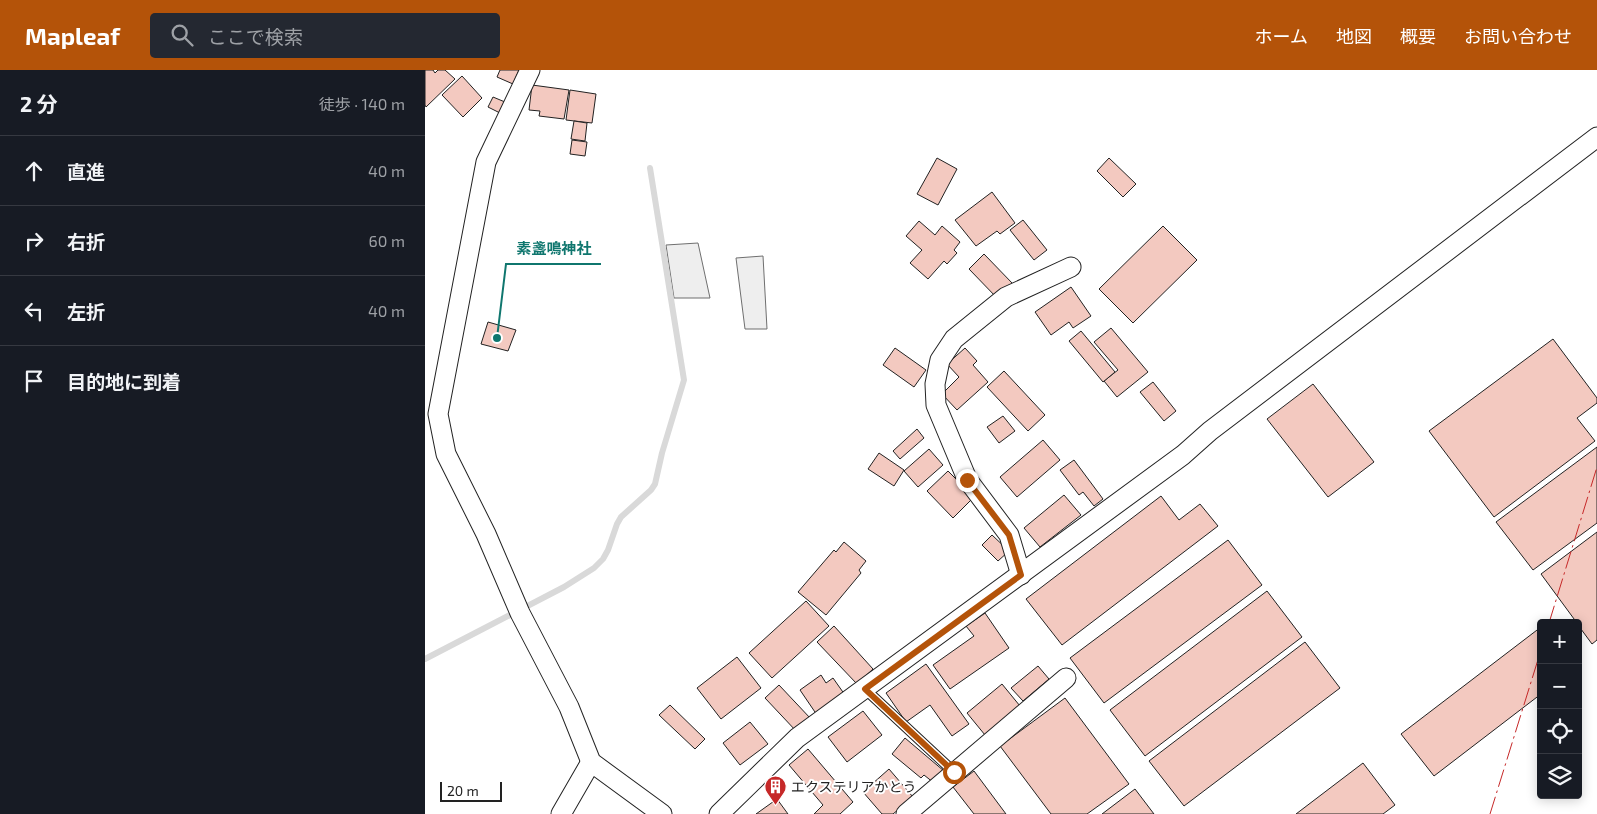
<!DOCTYPE html>
<html lang="ja">
<meta charset="utf-8">
<style>
body{margin:0;font-family:"Exo 2","Noto Sans JP",sans-serif;background:#242831;color:#f1f3f6}
.controls{position:absolute;right:15px;bottom:15px;display:grid;overflow:hidden;border-radius:5px;box-shadow:0 2px 12px #0003}
.controls button{width:45px;height:45px;display:grid;place-items:center;padding:0;border:0;border-bottom:1px solid #363941;background:#171b24;color:#f1f3f6;font:25px sans-serif}
.scale{position:absolute;left:15px;bottom:12px;width:62px;box-sizing:border-box;padding-left:5px;border:2px solid #222;border-top:0;font-size:14px;line-height:18px;white-space:nowrap;color:#222;-webkit-text-stroke:4px #fff;paint-order:stroke}
.stop{position:absolute;width:15px;height:15px;margin:-11px;border:4px solid #b45309;border-radius:50%;background:#fff}
.stop.end{background:#b45309;border-color:#fff;box-shadow:0 1px 5px #0008}
.list{margin:0;padding:0;list-style:none}
h2{display:flex;justify-content:space-between;align-items:center;height:65px;margin:0;padding:0 20px;font-size:21px}
h2 small{font-size:16px;font-weight:400;color:#9ea1a6}
.list li{display:grid;grid-template-columns:32px 1fr auto;gap:15px;align-items:center;box-sizing:border-box;height:70px;padding:0 20px;border-top:1px solid #363941}
.list b{display:block;font-size:19px;white-space:nowrap}
.list em{font-size:16px;font-style:normal;color:#9ea1a6}
.icon{flex:none;width:28px;height:28px;fill:none;stroke:currentColor;stroke-width:2;stroke-linecap:round;stroke-linejoin:round}
.map{position:relative;flex:none;width:1172px;height:744px;overflow:hidden}
header{display:flex;align-items:center;gap:30px;box-sizing:border-box;height:70px;padding:0 25px;background:#b45309;color:#fff}
header strong{font-size:24px}
nav{display:flex;gap:28px;margin-inline-start:auto;font-size:18px}
.search{width:350px;height:45px;background:#242831;display:flex;align-items:center;gap:12px;box-sizing:border-box;padding:0 18px;border-radius:5px;color:#9ea1a6;font-size:19px}
main{display:flex}
aside{flex:1;background:#171b24}
.map>svg:first-child{display:block}
.green{fill:#eee;stroke:#6f6f6f}
.lines{fill:none;stroke-linecap:round;stroke-linejoin:round}
.stream{stroke:#d9d9d9;stroke-width:6}
.building{fill:#f3c9c0;stroke:#222}
.lane-casing{stroke:#222;stroke-width:11}
.street-casing{stroke:#222;stroke-width:21}
.lane{stroke:#fff;stroke-width:9}
.street{stroke:#fff;stroke-width:19}
.power{stroke:#c62828;stroke-width:1;stroke-dasharray:18 4 2.5 4;stroke-linecap:butt}
.route{stroke:#b45309;stroke-width:6}
.labels{text-anchor:middle;stroke-width:4;stroke-linejoin:round;paint-order:stroke}
.poi-label{font-size:14px;fill:#222;stroke:#fff;text-anchor:start}
.leader{fill:none;stroke:#0f766e;stroke-width:2}
.callout-dot{fill:#0f766e;stroke:#fff;stroke-width:2}
.callout-label{font-size:15px;text-anchor:middle;font-weight:bold;fill:#0f766e;stroke:#fff;stroke-width:4;stroke-linejoin:round;paint-order:stroke}
</style>
<header>
<strong>Mapleaf</strong>
<div class="search"><svg class="icon" aria-label="search" viewBox="0 0 24 24"><circle cx="10" cy="10" r="6"/><path d="M15 15l6 6"/></svg>ここで検索</div>
<nav><a>ホーム</a><a>地図</a><a>概要</a><a>お問い合わせ</a></nav>
</header>
<main>
<aside>
<h2>2 分<small>徒歩 · 140 m</small></h2>
<ul class="list">
<li><svg class="icon" aria-label="ahead" viewBox="0 0 24 24"><path d="M12 20V5M6 11l6-6 6 6"/></svg><div><b>直進</b></div><em>40 m</em></li>
<li><svg class="icon" aria-label="right" viewBox="0 0 24 24"><path d="M7 20v-9h11M14 6l5 5-5 5"/></svg><div><b>右折</b></div><em>60 m</em></li>
<li><svg class="icon" aria-label="left" viewBox="0 0 24 24"><path d="M17 20v-9H6M10 6l-5 5 5 5"/></svg><div><b>左折</b></div><em>40 m</em></li>
<li><svg class="icon" aria-label="arrive" viewBox="0 0 24 24"><path d="M6 21V4h12l-3 4 3 4H6"/></svg><div><b>目的地に到着</b></div></li>
</ul>
</aside>
<div class="map">
<svg width="1172" height="744" viewBox="0 0 1172 744">
<rect width="100%" height="100%" fill="#fff"/>
<g class="green">
<polygon points="273,173 285,228 249,228 241,175"/>
<polygon points="338,186 342,259 320,259 311,188"/>
</g>
<g class="lines">
<polyline class="stream" points="0,589 139,517 169,498 178,489 183,480 192,454 196,447 226,420 230,414 237,383 259,310 225,98"/>
</g>
<g class="building">
<polygon points="0,0 8,0 10,3 13,0 20,0 30,9 1,37 0,35"/>
<polygon points="75,0 94,0 88,14 72,7"/>
<polygon points="37,6 57,28 38,47 17,25"/>
<polygon points="107,15 144,20 139,49 114,46 115,41 104,40"/>
<polygon points="145,20 171,24 167,53 141,50"/>
<polygon points="68,27 80,32 75,43 63,37"/>
<polygon points="149,51 162,53 160,71 146,69"/>
<polygon points="147,70 162,72 160,86 145,84"/>
<polygon points="512,88 532,99 513,135 492,124"/>
<polygon points="684,88 711,114 698,127 672,101"/>
<polygon points="567,122 590,153 575,164 572,161 551,176 530,150"/>
<polygon points="598,150 622,180 609,190 585,160"/>
<polygon points="494,151 510,165 517,156 535,172 529,180 532,183 522,194 519,191 503,209 485,193 497,180 481,166"/>
<polygon points="738,156 772,190 708,253 674,219"/>
<polygon points="559,184 588,214 573,229 544,199"/>
<polygon points="646,217 666,246 648,258 644,252 626,265 610,242"/>
<polygon points="63,252 91,260 83,281 56,274"/>
<polygon points="686,258 723,302 692,327 679,311 693,300 669,272"/>
<polygon points="656,261 690,302 678,312 644,271"/>
<polygon points="1128,269 1172,328 1172,333 1152,348 1170,371 1069,447 1004,361"/>
<polygon points="470,278 501,300 489,317 458,295"/>
<polygon points="540,278 552,291 548,295 563,312 532,340 517,324 534,307 522,294"/>
<polygon points="579,301 620,345 603,361 562,317"/>
<polygon points="728,312 751,341 739,351 715,322"/>
<polygon points="888,314 949,392 903,427 842,349"/>
<polygon points="578,346 590,361 574,373 562,357"/>
<polygon points="492,359 499,368 475,389 468,381"/>
<polygon points="618,370 635,390 592,427 575,407"/>
<polygon points="1172,377 1172,453 1108,500 1071,452"/>
<polygon points="504,379 518,395 493,417 479,401"/>
<polygon points="454,383 479,400 469,416 443,399"/>
<polygon points="649,390 678,429 669,436 658,422 654,425 635,400"/>
<polygon points="523,401 549,427 528,448 502,421"/>
<polygon points="639,425 656,445 615,477 599,458"/>
<polygon points="736,426 754,450 775,434 793,456 637,575 601,529"/>
<polygon points="1172,462 1172,570 1167,574 1153,555 1153,553 1152,553 1116,504"/>
<polygon points="567,465 584,481 573,491 557,475"/>
<polygon points="803,470 837,515 679,633 645,588"/>
<polygon points="419,472 441,491 434,500 436,503 401,545 373,522 409,480 411,482"/>
<polygon points="842,521 877,567 720,686 685,640"/>
<polygon points="381,531 404,556 347,608 324,583"/>
<polygon points="560,543 584,578 525,619 508,595 549,566 541,556"/>
<polygon points="409,556 448,599 432,614 392,572"/>
<polygon points="1116,557 1116,624 1009,706 976,664"/>
<polygon points="880,572 915,618 759,736 724,691"/>
<polygon points="312,587 336,618 296,649 272,618"/>
<polygon points="501,594 544,654 527,666 505,635 481,652 461,623"/>
<polygon points="613,596 624,609 598,631 586,618"/>
<polygon points="396,605 401,613 408,608 420,625 392,645 375,620"/>
<polygon points="577,614 595,636 560,665 542,643"/>
<polygon points="354,615 386,649 372,662 340,628"/>
<polygon points="640,628 704,714 662,744 626,744 575,676"/>
<polygon points="245,635 280,669 270,679 234,645"/>
<polygon points="438,641 457,665 422,692 403,667"/>
<polygon points="325,652 343,674 315,695 298,673"/>
<polygon points="480,668 519,701 509,713 499,705 496,708 467,684"/>
<polygon points="383,679 428,732 415,744 389,744 398,735 364,695"/>
<polygon points="938,693 970,735 958,744 871,744"/>
<polygon points="464,699 488,727 468,744 457,744 438,722"/>
<polygon points="549,701 581,744 549,744 528,717"/>
<polygon points="710,719 729,744 677,744"/>
<polygon points="352,729 363,744 331,744"/>
</g>
<g class="lines">
<defs>
<polyline id="lane" points="440,619 529,702"/>
<g id="street">
<polyline points="105,0 61,92 13,344 21,384 61,464 95,543 144,637 166,692 237,744"/>
<polyline points="596,505 584,465 542,409 511,335 510,314 515,290 529,269 581,227 646,197"/>
<polyline points="136,744 166,692"/>
<polyline points="294,744 372,668 758,385 785,361 1172,67"/>
<polyline points="481,744 641,608"/>
</g>
</defs>
<use href="#lane" class="lane-casing"/>
<use href="#street" class="street-casing"/>
<use href="#lane" class="lane"/>
<use href="#street" class="street"/>
<g class="power">
<polyline points="1124,553 1172,397"/>
<polyline points="1065,744 1116,580"/>
</g>
</g>
<g class="lines">
<polyline class="route" points="529,702 440,619 596,505 584,465 542,410"/>
</g>
<defs>
<symbol id="building-pin" viewBox="-11 -11 22 30"><path d="M0 17L-7.5 6A9.5 9.5 0 1 1 7.5 6Z" fill="#c62828" stroke="#fff"/><path d="M-4-6H4V6H1V3H-1V6H-4ZM-2.5-4.3h1.7v1.8h-1.7ZM.8-4.3h1.7v1.8H.8ZM-2.5-1h1.7V.8h-1.7ZM.8-1h1.7V.8H.8Z" fill="#fff"/></symbol>
</defs>
<g fill-rule="evenodd">
<use href="#building-pin" x="338" y="704" width="25" height="34"/>
</g>
<g class="labels">
<g class="poi-label">
<text x="366" y="722">エクステリアかとう</text>
</g>
</g>
<path class="leader" d="M72 268L81 194H176"/>
<circle class="callout-dot" cx="72" cy="268" r="5"/>
<g class="callout-label">
<text x="129" y="184">素盞鳴神社</text>
</g>
</svg>
<div class="controls">
<button>+</button>
<button>−</button>
<button><svg class="icon" aria-label="locate" viewBox="0 0 24 24"><circle cx="12" cy="12" r="6"/><path d="M12 2v4M12 18v4M2 12h4M18 12h4"/></svg></button>
<button><svg class="icon" aria-label="layers" viewBox="0 0 24 24"><path d="M12 4l9 5-9 5-9-5zM3 14l9 5 9-5"/></svg></button>
</div>
<div class="scale">20 m</div>
<div class="stop" style="left:529px;top:702px"></div>
<div class="stop end" style="left:542px;top:410px"></div>
</div>
</main>
